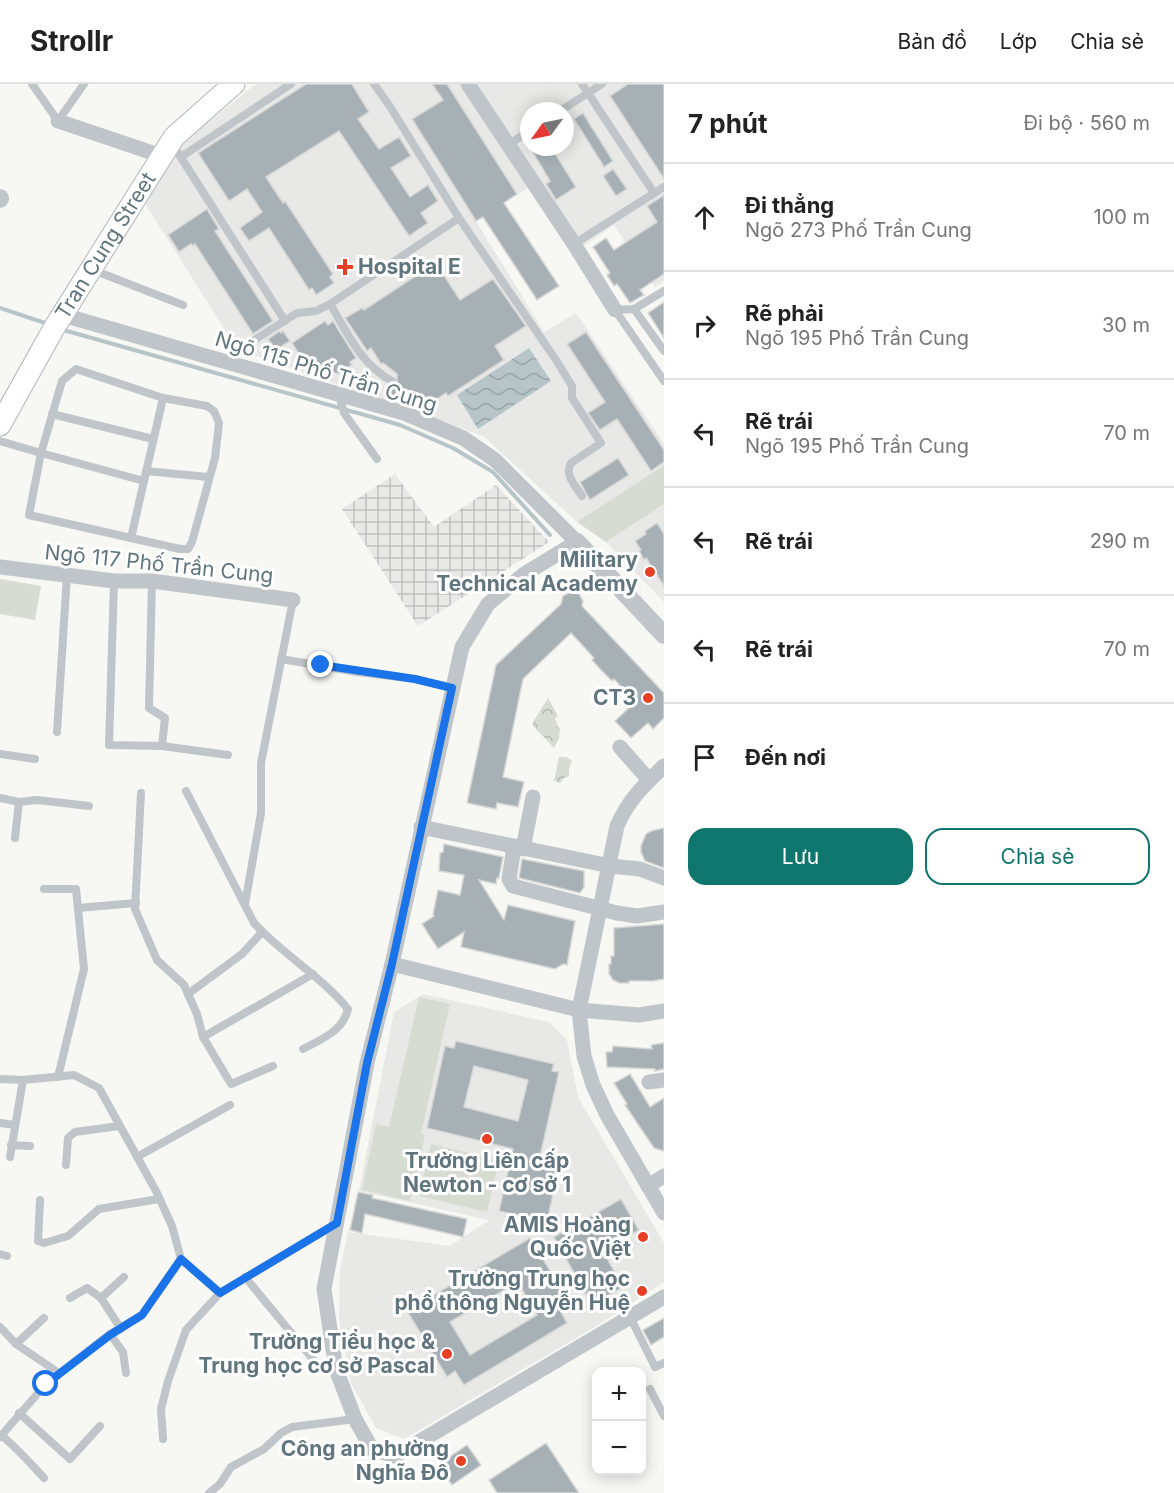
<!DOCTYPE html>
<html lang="vi">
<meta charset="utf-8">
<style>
body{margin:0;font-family:Inter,sans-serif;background:#f2f2f2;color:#222}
.controls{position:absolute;right:18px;bottom:18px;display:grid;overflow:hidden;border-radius:12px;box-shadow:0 3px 15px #0003}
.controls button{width:54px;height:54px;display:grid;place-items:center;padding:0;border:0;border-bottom:2px solid #e0e0e0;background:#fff;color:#222;font:30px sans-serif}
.compass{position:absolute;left:520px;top:18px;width:54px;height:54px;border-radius:50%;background:#fff;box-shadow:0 3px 15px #0003;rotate:237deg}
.stop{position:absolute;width:18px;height:18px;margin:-14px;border:4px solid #1a73e8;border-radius:50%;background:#fff}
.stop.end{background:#1a73e8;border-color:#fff;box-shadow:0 2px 6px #0008}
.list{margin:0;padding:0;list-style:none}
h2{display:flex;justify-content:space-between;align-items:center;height:78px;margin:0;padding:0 24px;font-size:26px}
h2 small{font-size:20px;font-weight:400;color:#767676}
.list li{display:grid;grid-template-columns:39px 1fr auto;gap:18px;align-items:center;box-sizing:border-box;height:108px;padding:0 24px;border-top:2px solid #e0e0e0}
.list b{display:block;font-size:22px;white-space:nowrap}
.list p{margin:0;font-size:20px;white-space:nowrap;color:#767676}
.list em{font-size:20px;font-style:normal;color:#767676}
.actions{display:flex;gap:12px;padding:18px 24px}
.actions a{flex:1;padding:14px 0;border:2px solid #0f766e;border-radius:18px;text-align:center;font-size:21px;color:#0f766e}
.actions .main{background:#0f766e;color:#fff}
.icon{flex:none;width:33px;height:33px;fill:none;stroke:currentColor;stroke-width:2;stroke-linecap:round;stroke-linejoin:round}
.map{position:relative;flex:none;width:664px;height:1409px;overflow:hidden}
header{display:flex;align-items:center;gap:36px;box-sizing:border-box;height:84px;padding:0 30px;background:#fff;border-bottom:2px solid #e0e0e0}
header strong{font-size:28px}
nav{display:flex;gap:33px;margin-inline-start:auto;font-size:21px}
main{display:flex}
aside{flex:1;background:#fff}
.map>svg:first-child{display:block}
.built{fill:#e8e8e7;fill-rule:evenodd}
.industrial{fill:url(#industrial-grid)}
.grass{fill:#d7dcd3}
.forest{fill:url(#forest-crowns)}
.water{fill:url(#water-waves)}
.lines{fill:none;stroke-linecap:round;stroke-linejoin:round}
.stream{stroke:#b7c5c8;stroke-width:4}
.building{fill:#a7b1b5;stroke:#d8d8d6;stroke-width:1.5;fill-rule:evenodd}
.secondary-casing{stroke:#afb7bb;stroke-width:23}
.service{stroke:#bfc5c8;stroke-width:8}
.minor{stroke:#bfc5c8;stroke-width:15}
.tertiary{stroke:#bfc5c8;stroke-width:18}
.secondary{stroke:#fff;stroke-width:21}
.route{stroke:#1a73e8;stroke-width:8}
.poi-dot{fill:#e73e24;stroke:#fff;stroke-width:2}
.labels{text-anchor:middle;stroke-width:6;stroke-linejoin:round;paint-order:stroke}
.street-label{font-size:21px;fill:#61757f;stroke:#fff}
.poi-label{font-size:21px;font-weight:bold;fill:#61757f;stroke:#fff;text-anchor:end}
</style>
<header>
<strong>Strollr</strong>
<nav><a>Bản đồ</a><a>Lớp</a><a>Chia sẻ</a></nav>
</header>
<main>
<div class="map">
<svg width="664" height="1409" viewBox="0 0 664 1409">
<defs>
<pattern id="industrial-grid" width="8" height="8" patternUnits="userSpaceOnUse" patternTransform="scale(1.5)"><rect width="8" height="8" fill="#e8e8e7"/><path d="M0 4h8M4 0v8" fill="none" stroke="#bfc1c0"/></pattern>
<pattern id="forest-crowns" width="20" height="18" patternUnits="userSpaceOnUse" patternTransform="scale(1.5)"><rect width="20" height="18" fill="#d7dcd3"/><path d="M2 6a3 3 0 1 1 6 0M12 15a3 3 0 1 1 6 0" fill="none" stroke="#b2b7b0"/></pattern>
<pattern id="water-waves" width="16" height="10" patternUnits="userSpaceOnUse" patternTransform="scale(1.5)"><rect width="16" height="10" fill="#b7c5c8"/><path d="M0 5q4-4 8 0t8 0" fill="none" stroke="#98a5a8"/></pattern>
</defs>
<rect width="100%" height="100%" fill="#f7f7f4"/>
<g class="built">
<polygon points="256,0 460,0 528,104 476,137 544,248 576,229 664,360 664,381 577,438 483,352 237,265 144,118 187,55"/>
<path d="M474,0H664V197L655,203L614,141L582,163ZM529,27H565V63H529Z"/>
<polygon points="664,420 664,518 606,458"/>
<polygon points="423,910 549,938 567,956 578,1013 664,1159 664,1198 598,1241 404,1355 376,1344 351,1299 339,1235 340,1185 348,1148 450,1162 489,1136 359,1107 394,928"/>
</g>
<polygon class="industrial" points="395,390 434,443 496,401 549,458 418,542 342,425"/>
<g class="grass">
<polygon points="664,381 664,420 606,458 577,438"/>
<polygon points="0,495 41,502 35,536 0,530"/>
<polygon points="419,913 450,920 421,1050 425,1051 410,1117 362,1106 376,1040 389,1043"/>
<polygon points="431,1060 499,1076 487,1128 419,1112"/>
</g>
<g class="forest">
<polygon points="548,614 558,632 555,634 558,643 560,644 559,654 554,664 533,642 533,638"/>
<polygon points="559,673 566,673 572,677 569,685 569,692 564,694 560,699 554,697"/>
</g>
<polygon class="water" points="529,264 551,297 478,345 457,311"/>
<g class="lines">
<g class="stream">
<polyline points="0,224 48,240"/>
<polyline points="60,245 400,341 453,364 493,388 550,451"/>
</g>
</g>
<g class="building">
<polygon points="306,0 352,0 369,28 358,35 379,65 399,53 411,72 391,84 410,113 428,101 438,117 421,129 428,139 409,152 339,47 266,93 283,119 285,117 333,190 330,193 334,199 316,211 312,204 309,206 269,144 249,157 240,144 262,128 247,105 229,117 198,69"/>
<polygon points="432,0 447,0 517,110 504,119 559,202 537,216 483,133 476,137 412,35 443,16"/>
<polygon points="628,0 664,0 664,95 610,12"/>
<polygon points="583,29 613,77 604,83 574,35"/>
<polygon points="537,63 551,63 576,103 556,116 546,100 550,97 532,67"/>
<polygon points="613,85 627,105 616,112 603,92"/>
<polygon points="664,111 664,190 640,206 644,211 630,219 617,200 614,202 607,191 610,189 593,163 606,154 614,166 657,138 647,122"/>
<polygon points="207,125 219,145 215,147 273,237 253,250 195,160 193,162 191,160 179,168 168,151"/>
<polygon points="434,176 460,216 493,195 526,242 495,262 504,276 448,312 446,309 431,319 428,326 389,310 392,303 397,300 397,290 383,279 381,280 371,264 367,267 345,234 362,224 364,226 423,187 421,184"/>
<polygon points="664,218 664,254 648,229"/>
<polygon points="325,237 328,241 333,237 356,274 350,278 352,281 338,290 305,280 292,259"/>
<polygon points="280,247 281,249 283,247 290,257 276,266 268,255"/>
<polygon points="586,248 664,366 664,378 651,387 617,335 600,346 588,329 605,318 567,260"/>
<polygon points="618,374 629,391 590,416 580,398"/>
<polygon points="657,439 664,450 664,502 646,474 644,476 639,467 641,466 635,457 646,450 645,447"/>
<polygon points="570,508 579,510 583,517 582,522 664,609 664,634 653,645 648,639 631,654 615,637 635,618 614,595 612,597 600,585 592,576 594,574 571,549 523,595 503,693 524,698 518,723 497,719 496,725 467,719 496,581 561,520 563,512"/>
<polygon points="664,744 664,784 645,777 641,768 641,762 646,750 651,747"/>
<polygon points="444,760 503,773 499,794 497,794 496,800 479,796 504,836 508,821 575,837 567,881 563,880 555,885 461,863 464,848 438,865 422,840 434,832 433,830 438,806 460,811 464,791 439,787 440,769 443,768"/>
<polygon points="522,775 584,787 584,803 580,809 519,794"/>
<polygon points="664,840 664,895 653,897 629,897 629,899 619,899 613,896 609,890 609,880 611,880 611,872 614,872 614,844"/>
<path d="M456,957L554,980L552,987L559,988L540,1073L560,1077L547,1138L499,1127L513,1065L427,1044L445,962L454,964ZM474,982L528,996L518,1037L464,1023Z"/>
<polygon points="664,959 664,985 655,987 655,985 607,983 606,968 612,968 613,962 652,965 651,961"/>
<polygon points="630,990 650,1023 664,1014 664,1067 654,1064 625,1021 627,1020 614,999"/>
<polygon points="358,1108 373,1111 372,1114 467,1135 463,1153 365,1130 362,1149 350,1146"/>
<polygon points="621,1115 639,1146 603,1167 623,1203 592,1221 554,1153"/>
<path d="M530,1154L571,1221L561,1228L567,1239L464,1301L455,1287L447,1293L407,1227ZM518,1198L537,1231L470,1271L450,1238Z"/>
<polygon points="664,1234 664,1253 651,1261 643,1246"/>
<polygon points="546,1359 579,1409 497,1409 489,1396"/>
<polygon points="467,1361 481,1381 452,1401 438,1381"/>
</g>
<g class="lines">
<defs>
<g id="secondary">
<path id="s1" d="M0,341L54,244L174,53L234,0"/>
</g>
</defs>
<use href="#secondary" class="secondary-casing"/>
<g class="service">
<polyline points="32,0 58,37 84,0"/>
<path d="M374,0L389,21L459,134L556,276L572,302V314L601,359L571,379C564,391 575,401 582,412"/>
<polyline points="582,0 654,109"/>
<polyline points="560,27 602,0"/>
<polyline points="173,61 285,237"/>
<polyline points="508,61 529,47"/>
<polyline points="181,73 291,0"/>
<polyline points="574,160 664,103"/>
<polyline points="93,186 183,221"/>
<path d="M330,220C348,249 361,281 392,297"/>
<polyline points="634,225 664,267"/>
<polyline points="615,226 664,297"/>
<polyline points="615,226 634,225 664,207"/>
<polyline points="253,257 297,229 316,227 330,220 459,134"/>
<polyline points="339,311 344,329 377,375"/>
<polyline points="52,330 153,355"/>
<polyline points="0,357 41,369 29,431 180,465 188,465 192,458 215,374 219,339 214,327 207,322 163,314 76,285 62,297 41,369 144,397"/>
<polyline points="146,387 208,393"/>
<polyline points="131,454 163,314"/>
<polyline points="114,497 109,661 162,662 228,671"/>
<polyline points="152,497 149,624 165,634 162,662"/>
<polyline points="281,575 357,588 415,595 452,604"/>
<polyline points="57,648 67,491"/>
<polyline points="0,670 35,675"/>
<path d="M186,707L254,839C283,871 321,892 348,925C343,947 322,955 303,965"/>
<polyline points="141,709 135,825 157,876 184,901 197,930 203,953 231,1000 273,982"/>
<polyline points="0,714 19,718 37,716 89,722"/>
<polyline points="15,754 19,718"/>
<polyline points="44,805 76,805 84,885 58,993"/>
<polyline points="245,820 261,729 261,679 293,516"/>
<polyline points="78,824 136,819"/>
<polyline points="188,910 242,870 262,848"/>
<polyline points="203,953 313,890"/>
<polyline points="0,995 23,996 74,991 99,1004 156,1107 172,1142 181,1175 220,1209"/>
<polyline points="0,1039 15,1041"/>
<polyline points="11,1061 30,1062"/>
<polyline points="10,1073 23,996"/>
<polyline points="137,1073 230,1021"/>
<polyline points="66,1081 68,1054 75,1048 119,1042"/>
<polyline points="40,1116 38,1157 44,1159 68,1152 99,1125 159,1115"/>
<polyline points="0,1170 7,1172"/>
<polyline points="245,1193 316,1279 336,1285"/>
<polyline points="70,1214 87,1204 101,1214 121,1245"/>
<polyline points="101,1214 124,1193"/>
<polyline points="630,1233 655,1283 664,1279"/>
<polyline points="0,1243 16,1260 59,1289"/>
<polyline points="110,1250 123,1268 126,1289"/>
<polyline points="16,1260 44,1234"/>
<polyline points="650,1305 664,1332"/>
<polyline points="19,1329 70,1375 100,1342"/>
<path d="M1,1351C17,1364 30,1379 44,1394"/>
<polyline points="0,1353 46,1300 110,1250 142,1231 181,1175"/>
<polyline points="163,1355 161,1325 168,1297 186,1246 220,1209 336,1140"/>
<polyline points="209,1409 220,1400 231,1383 264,1365 281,1349 292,1343 355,1335"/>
</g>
<g class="minor">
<polyline points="468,0 574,160 615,226"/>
<polyline points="58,37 162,72"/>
<polyline points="63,231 404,329 463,354 495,376 577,458 523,491 488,520 462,563 392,880 367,979 324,1205 336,1285 355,1335 372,1365 395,1372 664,1213"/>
<polyline points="0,483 114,497 152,497 293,516"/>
<polyline points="620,663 649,696"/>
<path d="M664,682C643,702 629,715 617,742L579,926L584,972L593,1001L607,1031L664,1129"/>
<polyline points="421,743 610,782 640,785 664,794"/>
<polyline points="514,763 509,795 513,802 617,829 637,832 664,828"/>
<polyline points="523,765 533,713"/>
<polyline points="392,880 579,926 639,931 664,927"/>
<polyline points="649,998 664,996"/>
<polyline points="648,1102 664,1092"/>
</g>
<g class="tertiary">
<polyline points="0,114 0,115"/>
<polyline points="577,458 664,551"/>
</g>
<use href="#secondary" class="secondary"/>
</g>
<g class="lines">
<polyline class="route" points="46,1300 110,1251 142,1231 181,1175 220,1209 337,1139 367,979 392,880 452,604 415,595 321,581"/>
</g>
<g class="poi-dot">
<path d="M342 174h6v6h6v6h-6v6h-6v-6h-6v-6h6z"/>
<circle cx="650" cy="488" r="6"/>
<circle cx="648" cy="614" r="6"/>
<circle cx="487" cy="1055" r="6"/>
<circle cx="643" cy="1153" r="6"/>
<circle cx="642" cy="1207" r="6"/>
<circle cx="447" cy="1270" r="6"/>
<circle cx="461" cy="1377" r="6"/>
</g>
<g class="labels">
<g class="street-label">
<text dy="7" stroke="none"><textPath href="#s1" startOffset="208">Tran Cung Street</textPath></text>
<text transform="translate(326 288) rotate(17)" y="7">Ngõ 115 Phố Trần Cung</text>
<text transform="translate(159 480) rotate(6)" y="7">Ngõ 117 Phố Trần Cung</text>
</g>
<g class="poi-label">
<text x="358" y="190" text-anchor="start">Hospital E</text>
<text x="638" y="483">Military<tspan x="638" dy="24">Technical Academy</tspan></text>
<text x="636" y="621">CT3</text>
<text x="487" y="1084" text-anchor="middle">Trường Liên cấp<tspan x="487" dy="24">Newton - cơ sở 1</tspan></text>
<text x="631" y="1148">AMIS Hoàng<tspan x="631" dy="24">Quốc Việt</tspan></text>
<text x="630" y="1202">Trường Trung học<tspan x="630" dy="24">phổ thông Nguyễn Huệ</tspan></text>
<text x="435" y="1265">Trường Tiểu học &amp;<tspan x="435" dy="24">Trung học cơ sở Pascal</tspan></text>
<text x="449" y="1372">Công an phường<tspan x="449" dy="24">Nghĩa Đô</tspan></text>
</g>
</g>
</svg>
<div class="controls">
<button>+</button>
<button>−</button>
</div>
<svg class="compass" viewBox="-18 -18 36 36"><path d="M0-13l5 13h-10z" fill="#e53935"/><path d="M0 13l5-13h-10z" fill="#767676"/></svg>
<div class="stop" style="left:46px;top:1300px"></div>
<div class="stop end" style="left:321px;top:581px"></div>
</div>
<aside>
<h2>7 phút<small>Đi bộ · 560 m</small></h2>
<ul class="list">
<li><svg class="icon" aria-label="ahead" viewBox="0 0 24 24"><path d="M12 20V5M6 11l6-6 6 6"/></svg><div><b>Đi thẳng</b><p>Ngõ 273 Phố Trần Cung</p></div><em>100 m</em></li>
<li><svg class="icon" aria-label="right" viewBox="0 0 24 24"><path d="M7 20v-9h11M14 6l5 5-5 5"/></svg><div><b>Rẽ phải</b><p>Ngõ 195 Phố Trần Cung</p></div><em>30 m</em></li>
<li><svg class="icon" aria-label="left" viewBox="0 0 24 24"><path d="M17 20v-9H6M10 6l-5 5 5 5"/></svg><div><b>Rẽ trái</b><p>Ngõ 195 Phố Trần Cung</p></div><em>70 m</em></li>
<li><svg class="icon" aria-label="left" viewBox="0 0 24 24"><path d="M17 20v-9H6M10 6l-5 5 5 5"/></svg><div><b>Rẽ trái</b></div><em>290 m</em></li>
<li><svg class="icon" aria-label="left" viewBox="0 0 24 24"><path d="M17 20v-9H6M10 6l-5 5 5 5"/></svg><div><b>Rẽ trái</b></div><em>70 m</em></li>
<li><svg class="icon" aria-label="arrive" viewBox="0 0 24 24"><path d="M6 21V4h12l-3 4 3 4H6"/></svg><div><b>Đến nơi</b></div></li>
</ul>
<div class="actions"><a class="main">Lưu</a><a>Chia sẻ</a></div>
</aside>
</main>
